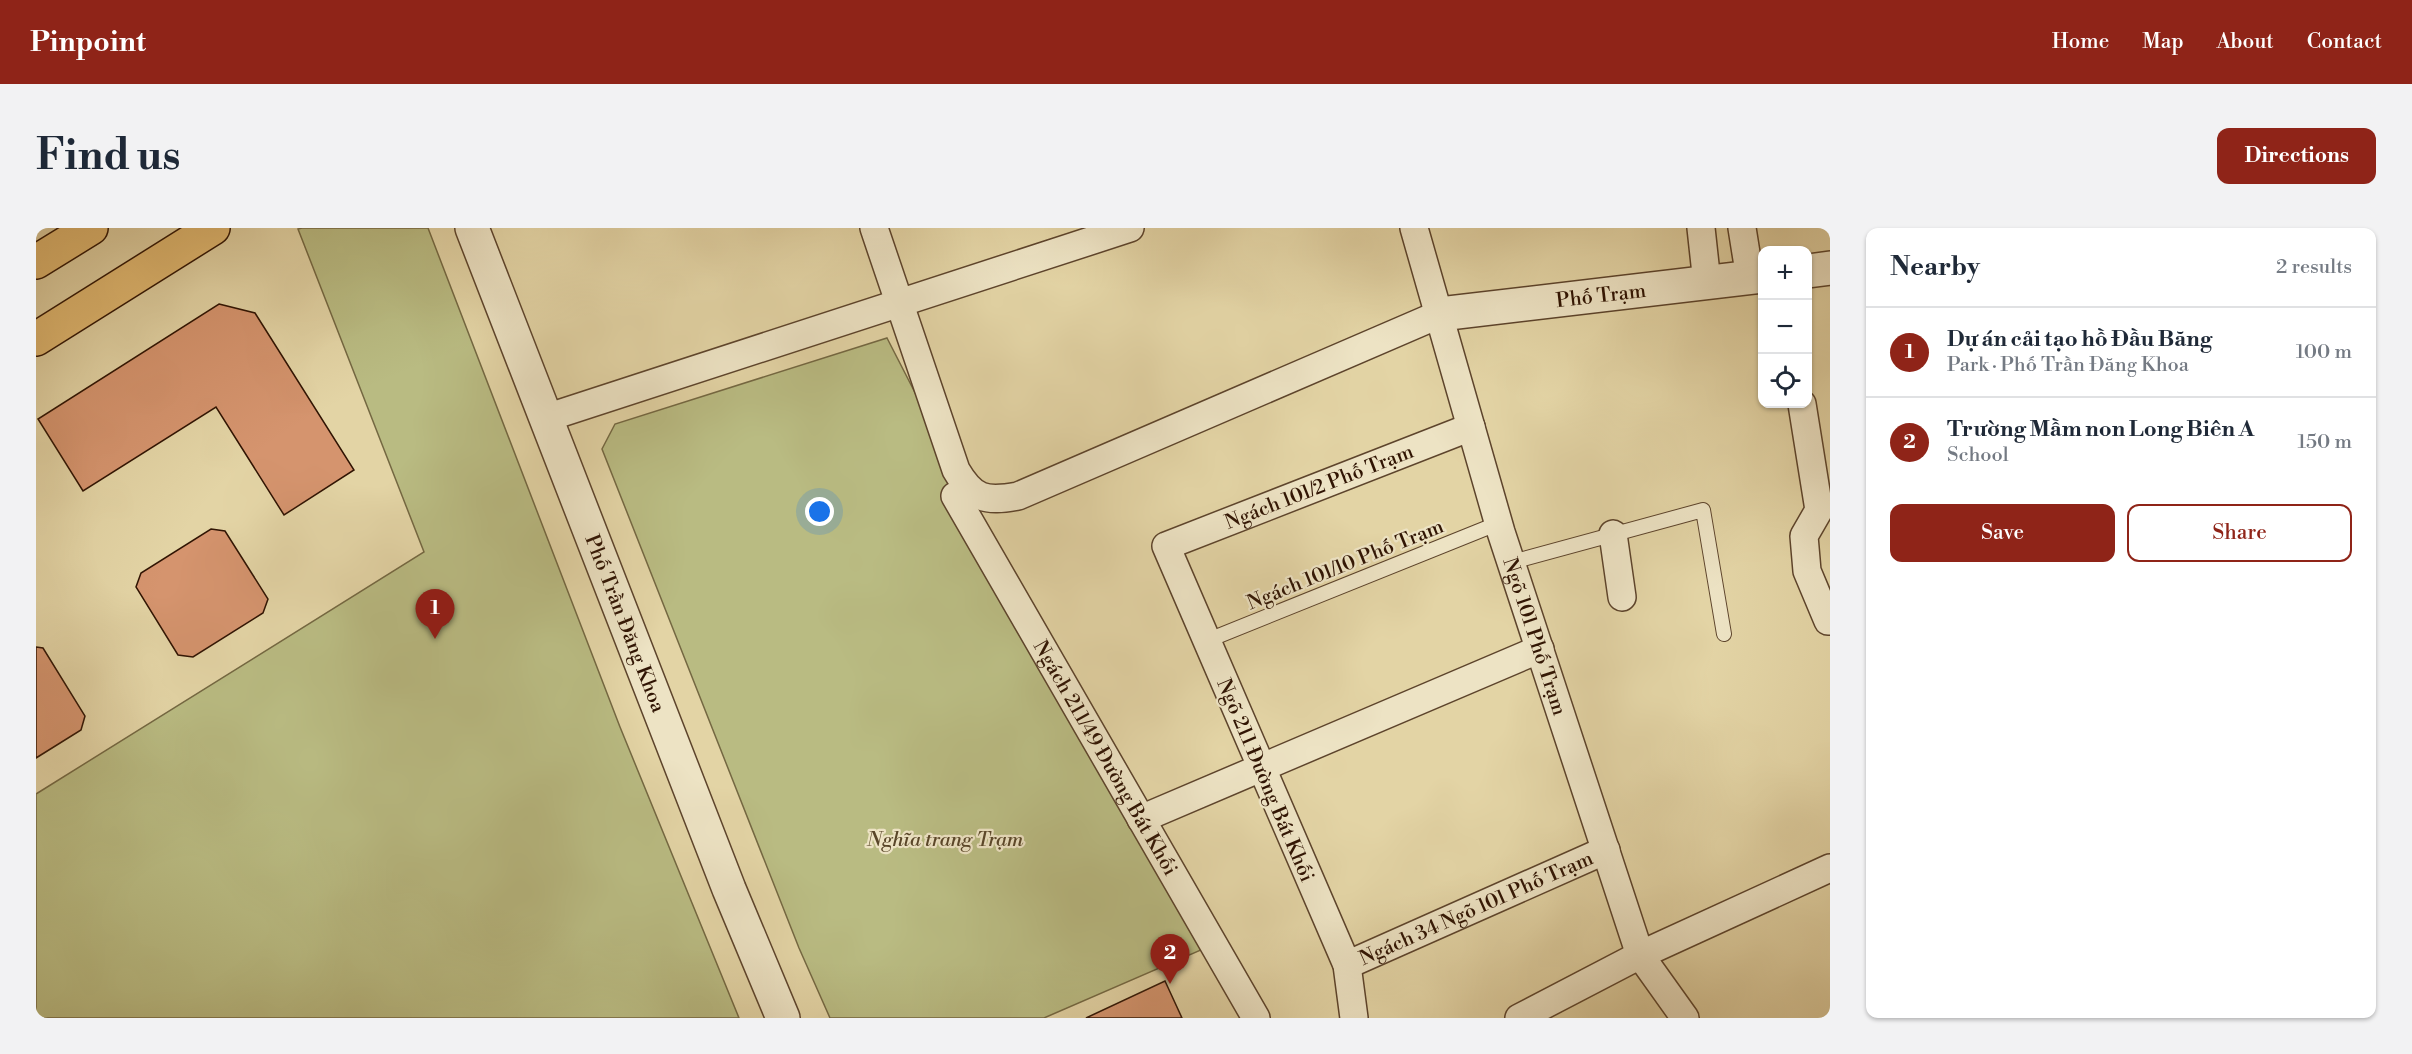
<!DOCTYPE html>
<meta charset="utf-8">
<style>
body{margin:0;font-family:"Libre Bodoni",serif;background:#f2f2f3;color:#1f2937}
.controls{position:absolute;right:18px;top:18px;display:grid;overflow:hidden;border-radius:12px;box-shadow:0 2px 4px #0004}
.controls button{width:54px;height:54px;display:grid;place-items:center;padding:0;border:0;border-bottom:2px solid #e0e1e3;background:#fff;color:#1f2937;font:30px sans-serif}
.you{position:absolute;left:784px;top:284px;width:21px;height:21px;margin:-15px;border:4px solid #fff;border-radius:50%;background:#1a73e8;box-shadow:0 0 0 9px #1a73e833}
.badge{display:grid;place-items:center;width:39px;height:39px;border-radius:50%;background:#8f2418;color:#fff;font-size:20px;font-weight:700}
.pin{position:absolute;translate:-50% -50px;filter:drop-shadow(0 2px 3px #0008)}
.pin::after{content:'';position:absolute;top:32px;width:21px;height:18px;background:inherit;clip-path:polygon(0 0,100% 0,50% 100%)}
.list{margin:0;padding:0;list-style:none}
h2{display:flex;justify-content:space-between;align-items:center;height:78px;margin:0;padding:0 24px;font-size:26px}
h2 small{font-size:20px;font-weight:400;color:#747a83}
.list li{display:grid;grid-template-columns:39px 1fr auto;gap:18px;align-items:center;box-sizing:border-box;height:90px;padding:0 24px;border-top:2px solid #e0e1e3}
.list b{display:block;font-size:22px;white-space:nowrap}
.list p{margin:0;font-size:20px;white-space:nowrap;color:#747a83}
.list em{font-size:20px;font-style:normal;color:#747a83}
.actions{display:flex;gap:12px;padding:18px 24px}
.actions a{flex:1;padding:14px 0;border:2px solid #8f2418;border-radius:12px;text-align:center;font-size:21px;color:#8f2418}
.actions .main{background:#8f2418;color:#fff}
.icon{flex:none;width:33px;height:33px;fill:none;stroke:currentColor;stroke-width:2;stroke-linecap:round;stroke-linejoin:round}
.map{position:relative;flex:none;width:1794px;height:790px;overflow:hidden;border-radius:12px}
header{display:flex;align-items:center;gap:36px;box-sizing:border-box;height:84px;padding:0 30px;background:#8f2418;color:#fff}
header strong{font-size:28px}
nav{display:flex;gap:33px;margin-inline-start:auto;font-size:21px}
.intro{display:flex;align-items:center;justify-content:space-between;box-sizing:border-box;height:144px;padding:0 36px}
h1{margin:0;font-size:42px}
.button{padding:15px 27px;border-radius:12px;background:#8f2418;color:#fff;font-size:21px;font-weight:700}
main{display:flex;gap:36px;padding:0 36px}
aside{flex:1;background:#fff;border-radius:12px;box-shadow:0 2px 4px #0004}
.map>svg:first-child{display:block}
.green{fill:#b9bb82;stroke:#746842;stroke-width:1.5}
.building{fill:#d5946e;stroke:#301403;stroke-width:1.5}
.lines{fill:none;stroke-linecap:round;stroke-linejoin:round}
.service-casing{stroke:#5d442c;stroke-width:16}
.minor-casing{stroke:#5d442c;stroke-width:30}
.tertiary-casing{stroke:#5d442c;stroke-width:36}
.primary-casing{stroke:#301403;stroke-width:36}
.service{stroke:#ede3c4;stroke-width:14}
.minor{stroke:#ede3c4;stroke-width:27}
.tertiary{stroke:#ede3c4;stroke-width:33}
.primary{stroke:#e2ba72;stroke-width:33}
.labels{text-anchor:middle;stroke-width:4.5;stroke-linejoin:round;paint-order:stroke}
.street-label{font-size:20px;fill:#301403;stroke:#ede3c4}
.park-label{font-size:20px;font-style:italic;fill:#594629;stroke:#ede3c4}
</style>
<header>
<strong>Pinpoint</strong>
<nav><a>Home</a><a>Map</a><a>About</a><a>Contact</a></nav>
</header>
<div class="intro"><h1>Find us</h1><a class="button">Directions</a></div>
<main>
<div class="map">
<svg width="1794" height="790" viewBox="0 0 1794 790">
<rect width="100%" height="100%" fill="#e3d4a5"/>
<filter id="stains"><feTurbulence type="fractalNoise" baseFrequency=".00333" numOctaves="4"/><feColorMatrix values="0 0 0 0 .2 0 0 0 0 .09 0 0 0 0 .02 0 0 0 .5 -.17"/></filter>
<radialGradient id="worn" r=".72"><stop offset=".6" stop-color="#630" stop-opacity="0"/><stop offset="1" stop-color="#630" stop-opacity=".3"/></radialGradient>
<g class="green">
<polygon points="266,0 392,0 584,499 703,790 0,790 0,566 388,324 262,1"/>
<polygon points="851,110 1165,722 1008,790 794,790 763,720 566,221 579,196"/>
</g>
<g class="building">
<polygon points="183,76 219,85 318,242 248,287 180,179 47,263 2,191"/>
<polygon points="175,301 189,303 232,371 227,385 157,429 142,427 100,359 105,345"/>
<polygon points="0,419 7,420 49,488 45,502 0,530"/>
<polygon points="1129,753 1146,790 1050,790"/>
</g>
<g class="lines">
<defs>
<g id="service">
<polyline points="1476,334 1667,282 1688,406"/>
<polyline points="1170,413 1463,295"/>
</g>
<g id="minor">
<path d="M838,0L920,242C937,271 949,274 982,268L1404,86"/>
<path id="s1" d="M1378,0L1465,304L1604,727L1649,790"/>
<polyline points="1665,0 1671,55"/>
<polyline points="1706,0 1714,50"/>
<polyline points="1766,176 1783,282 1768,308 1771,343 1792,393 1794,393"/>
<polyline points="510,190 1094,0"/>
<path id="s2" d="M919,268L1220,790"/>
<polyline points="1577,306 1586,369"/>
<polyline points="1105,591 1504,421"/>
<path id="s3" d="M1311,737L1570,622"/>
<path id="s4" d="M1318,790L1311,737L1130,318L1435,199"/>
<polyline points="1483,790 1604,727 1794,640"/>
</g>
<g id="tertiary">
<path id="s5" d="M436,0L693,661L747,790"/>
<polyline points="1772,43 1794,40"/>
<path id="s6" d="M1404,86L1726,48"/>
</g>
<g id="primary">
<polyline points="0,34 55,0"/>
<polyline points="0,111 177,0"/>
</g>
</defs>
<use href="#service" class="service-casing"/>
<use href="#minor" class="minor-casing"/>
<use href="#tertiary" class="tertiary-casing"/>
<use href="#primary" class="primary-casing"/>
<use href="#service" class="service"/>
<use href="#minor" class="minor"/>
<use href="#tertiary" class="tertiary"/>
<use href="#primary" class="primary"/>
</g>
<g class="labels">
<g class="street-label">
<text dy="7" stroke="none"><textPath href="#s6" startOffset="162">Phố Trạm</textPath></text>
<text dy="7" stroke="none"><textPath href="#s4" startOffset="674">Ngách 101/2 Phố Trạm</textPath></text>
<text transform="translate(1309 336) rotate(-22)" y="7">Ngách 101/10 Phố Trạm</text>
<text dy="7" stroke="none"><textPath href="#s5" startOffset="424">Phố Trần Đăng Khoa</textPath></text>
<text dy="7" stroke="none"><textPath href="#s1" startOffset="426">Ngõ 101 Phố Trạm</textPath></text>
<text dy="7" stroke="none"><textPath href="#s2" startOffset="302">Ngách 211/49 Đường Bát Khối</textPath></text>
<text transform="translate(1230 552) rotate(67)" y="7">Ngõ 211 Đường Bát Khối</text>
<text dy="7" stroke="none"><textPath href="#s3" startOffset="141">Ngách 34 Ngõ 101 Phố Trạm</textPath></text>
</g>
<g class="park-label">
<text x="909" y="618">Nghĩa trang Trạm</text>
</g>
</g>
<rect width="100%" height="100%" filter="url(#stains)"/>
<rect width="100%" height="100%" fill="url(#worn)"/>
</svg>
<div class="controls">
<button>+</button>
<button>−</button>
<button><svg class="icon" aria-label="locate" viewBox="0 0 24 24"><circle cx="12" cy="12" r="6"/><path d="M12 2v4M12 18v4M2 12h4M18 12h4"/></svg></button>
</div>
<div class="you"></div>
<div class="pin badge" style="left:399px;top:411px">1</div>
<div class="pin badge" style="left:1134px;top:756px">2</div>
</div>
<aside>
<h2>Nearby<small>2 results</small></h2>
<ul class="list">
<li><span class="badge">1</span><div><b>Dự án cải tạo hồ Đầu Băng</b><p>Park · Phố Trần Đăng Khoa</p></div><em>100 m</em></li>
<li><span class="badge">2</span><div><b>Trường Mầm non Long Biên A</b><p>School</p></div><em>150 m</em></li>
</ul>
<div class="actions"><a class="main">Save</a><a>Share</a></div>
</aside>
</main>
